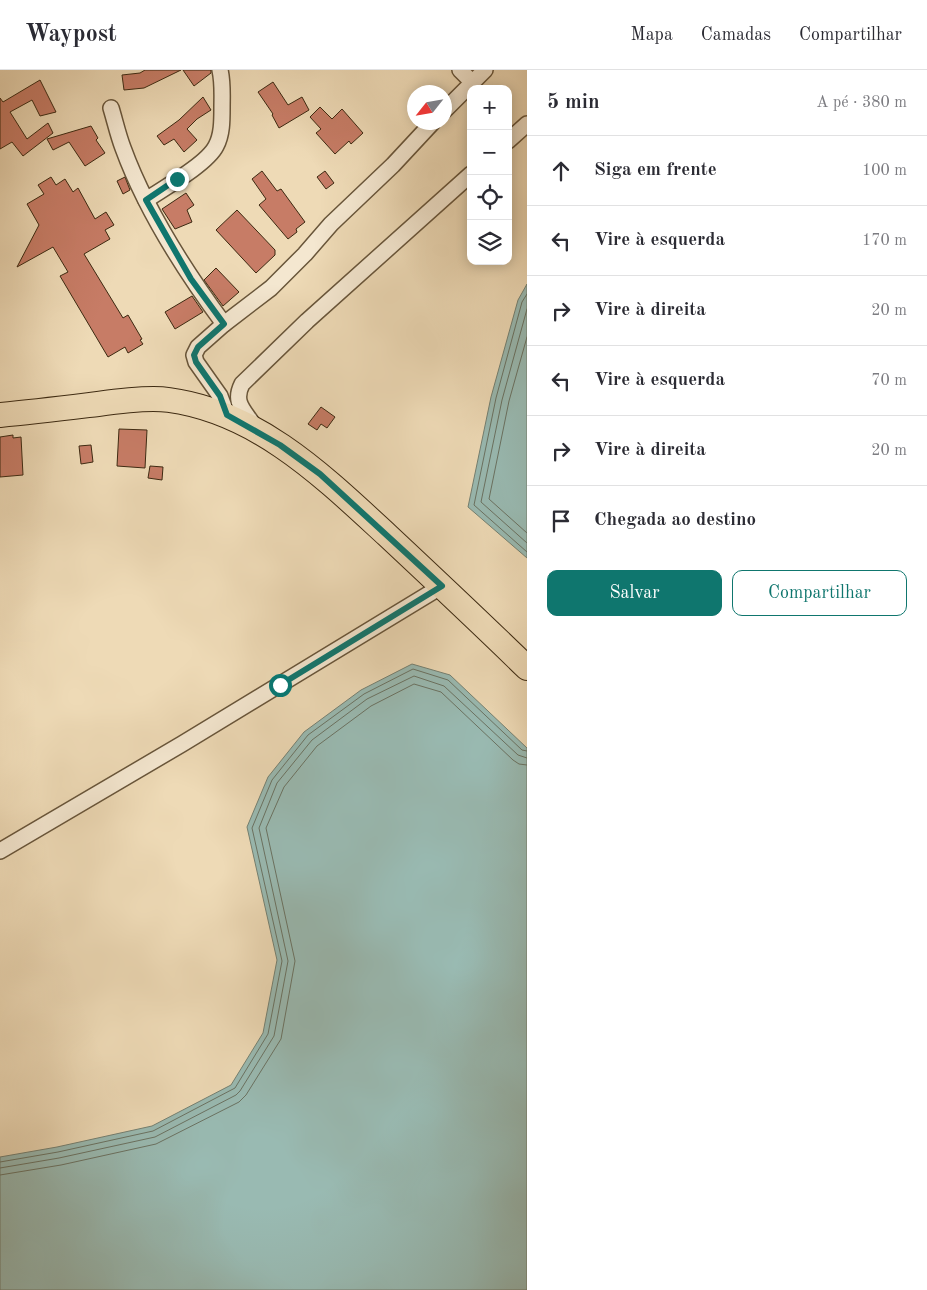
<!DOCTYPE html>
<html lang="pt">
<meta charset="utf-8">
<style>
body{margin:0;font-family:"Old Standard TT",serif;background:#f7f7f7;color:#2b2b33}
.controls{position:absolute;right:15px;top:15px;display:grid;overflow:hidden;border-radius:10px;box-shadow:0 2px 12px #0003}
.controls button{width:45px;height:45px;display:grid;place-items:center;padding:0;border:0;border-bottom:1px solid #e1e1e2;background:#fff;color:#2b2b33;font:25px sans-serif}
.compass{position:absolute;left:407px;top:15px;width:45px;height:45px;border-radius:50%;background:#fff;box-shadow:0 2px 12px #0003;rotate:239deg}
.stop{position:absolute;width:15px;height:15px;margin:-11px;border:4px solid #0f766e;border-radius:50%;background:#fff}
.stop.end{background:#0f766e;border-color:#fff;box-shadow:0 1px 5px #0008}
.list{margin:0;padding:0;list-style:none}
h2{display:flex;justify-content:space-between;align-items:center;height:65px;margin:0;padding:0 20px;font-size:21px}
h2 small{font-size:16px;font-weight:400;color:#7c7c81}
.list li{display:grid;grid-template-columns:32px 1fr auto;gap:15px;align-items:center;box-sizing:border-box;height:70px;padding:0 20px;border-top:1px solid #e1e1e2}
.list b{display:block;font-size:19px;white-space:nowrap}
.list em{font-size:16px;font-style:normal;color:#7c7c81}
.actions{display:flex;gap:10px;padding:15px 20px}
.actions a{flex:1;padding:11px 0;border:1px solid #0f766e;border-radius:10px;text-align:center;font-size:18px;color:#0f766e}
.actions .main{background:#0f766e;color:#fff}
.icon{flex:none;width:28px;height:28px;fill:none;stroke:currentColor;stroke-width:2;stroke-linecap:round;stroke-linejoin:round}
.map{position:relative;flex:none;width:527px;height:1220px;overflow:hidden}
header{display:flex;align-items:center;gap:30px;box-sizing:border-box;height:70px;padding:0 25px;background:#fff;border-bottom:1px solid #e1e1e2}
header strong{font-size:24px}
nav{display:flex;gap:28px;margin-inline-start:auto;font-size:18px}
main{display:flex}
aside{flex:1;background:#fff}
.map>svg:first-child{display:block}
.water{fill:#99bab2;stroke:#748072}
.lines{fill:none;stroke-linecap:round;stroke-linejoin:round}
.shore{stroke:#6a7262;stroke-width:1}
.building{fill:#c77c66;stroke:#3c2911}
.street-casing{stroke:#68553a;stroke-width:18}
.primary-casing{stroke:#3c2911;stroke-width:26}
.street{stroke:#f4e7d0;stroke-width:15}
.primary{stroke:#eedab6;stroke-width:24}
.route{stroke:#0f766e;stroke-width:6}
</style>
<header>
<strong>Waypost</strong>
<nav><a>Mapa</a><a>Camadas</a><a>Compartilhar</a></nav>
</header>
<main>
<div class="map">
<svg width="527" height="1220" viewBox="0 0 527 1220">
<rect width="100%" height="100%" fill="#eedab6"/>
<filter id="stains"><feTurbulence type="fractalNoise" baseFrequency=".004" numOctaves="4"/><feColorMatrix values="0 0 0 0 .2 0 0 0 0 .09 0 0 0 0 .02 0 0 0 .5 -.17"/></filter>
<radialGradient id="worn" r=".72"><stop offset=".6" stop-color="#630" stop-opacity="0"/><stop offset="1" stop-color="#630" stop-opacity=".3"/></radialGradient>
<g class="water">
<polygon points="527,214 527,488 468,437 491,327 518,230"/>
<polygon points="412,594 450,605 527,678 527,1220 0,1220 0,1087 57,1077 152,1056 231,1015 263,963 277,890 247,757 268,707 304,662 361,620"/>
</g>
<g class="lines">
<g class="shore">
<polyline points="527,224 522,232 496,328 474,435 527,482"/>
<polyline points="527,239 502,330 481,432 527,473"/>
<polyline points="527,267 509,331 489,429 527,463"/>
<polyline points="0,1092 58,1082 153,1061 235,1018 268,964 282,891 252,758 272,710 308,665 364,624 413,599 448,610 522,680 527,681"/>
<polyline points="0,1098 59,1088 155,1067 236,1025 240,1021 274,966 288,891 259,758 277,713 312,670 367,629 414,606 444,616 518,685 527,688"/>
<polyline points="0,1105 61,1095 156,1074 239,1032 246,1025 281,969 295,891 266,758 284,717 317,676 371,636 414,614 441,622 513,690 519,694 527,695"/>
</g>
</g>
<g class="building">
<polygon points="145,0 181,0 144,18 124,20 122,5 140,3"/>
<polygon points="183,0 211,0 211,3 194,16"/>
<polygon points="40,10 56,42 40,46 32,30 10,42 27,69 48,53 53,63 23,86 12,72 0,79 0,28 3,32"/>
<polygon points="273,12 288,35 302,27 309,40 279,58 272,45 273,44 258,22"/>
<polygon points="203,27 211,40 197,49 187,59 197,70 184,82 174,69 164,75 157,66 179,50"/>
<polygon points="320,37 332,49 342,39 363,63 351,74 349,71 335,84 316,63 321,59 310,47"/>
<polygon points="91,56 98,68 96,70 105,83 85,96 69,72 53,80 47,69"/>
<polygon points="262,101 277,121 281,119 305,152 296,159 297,162 288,169 259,135 266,129 252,109"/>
<polygon points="325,101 334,113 326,119 317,107"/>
<polygon points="51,107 56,115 65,109 73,122 78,118 95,149 106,142 114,155 105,160 110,169 84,184 123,248 128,245 142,269 140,270 143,274 128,283 125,277 108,287 60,206 68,202 53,177 17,197 39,155 27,134 44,124 38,115"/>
<polygon points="125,107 130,120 123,124 117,111"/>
<polygon points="186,123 194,135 187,140 192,152 175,159 162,139"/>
<polygon points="237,140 275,180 275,185 256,203 216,160"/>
<polygon points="216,198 239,222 223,236 204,210"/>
<polygon points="192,226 203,242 175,259 165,242"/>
<polygon points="321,337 335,347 327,358 321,354 317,360 308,354"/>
<polygon points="119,359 147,360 145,398 117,396"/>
<polygon points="13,365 13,368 21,367 23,405 0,407 0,367"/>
<polygon points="91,375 93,392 81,394 79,376"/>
<polygon points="150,396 163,397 162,410 148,408"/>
</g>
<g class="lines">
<defs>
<g id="street">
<polyline points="460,0 472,12"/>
<path d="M111,38C115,51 118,65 123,78C146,141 184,200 224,254"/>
<polyline points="444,41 485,0"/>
<polyline points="508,71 527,54"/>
<path d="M146,130C164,118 207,94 216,76C222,65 222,51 222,38C222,25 223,13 220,0"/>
<polyline points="227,345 220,326 196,292 194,285 198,277 224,254 271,218 305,184 331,154 393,95 433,52"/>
<path d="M255,358C246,341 232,334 242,314L307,251L471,104"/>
<polyline points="0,781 182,674 442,516"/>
</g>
<path id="primary" d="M0,345C33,342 65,338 98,334C119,331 149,327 169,330C258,342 324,407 387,465C434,509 481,553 527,598"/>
</defs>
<use href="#street" class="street-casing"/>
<use href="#primary" class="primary-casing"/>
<use href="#street" class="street"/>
<use href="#primary" class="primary"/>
</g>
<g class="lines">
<polyline class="route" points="177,109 146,130 191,209 224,254 198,277 194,285 196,292 220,326 227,345 280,375 320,404 442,516 280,615"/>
</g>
<rect width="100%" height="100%" filter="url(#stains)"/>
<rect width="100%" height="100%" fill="url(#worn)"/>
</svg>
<div class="controls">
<button>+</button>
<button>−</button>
<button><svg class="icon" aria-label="locate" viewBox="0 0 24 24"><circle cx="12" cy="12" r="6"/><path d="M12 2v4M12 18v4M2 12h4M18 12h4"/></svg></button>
<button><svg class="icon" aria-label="layers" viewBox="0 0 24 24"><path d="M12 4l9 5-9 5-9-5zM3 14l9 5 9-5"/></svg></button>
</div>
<svg class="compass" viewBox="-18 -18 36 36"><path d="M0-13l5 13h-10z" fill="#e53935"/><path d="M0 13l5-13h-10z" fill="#7c7c81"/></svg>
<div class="stop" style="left:280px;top:615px"></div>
<div class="stop end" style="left:177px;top:109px"></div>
</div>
<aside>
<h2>5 min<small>A pé · 380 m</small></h2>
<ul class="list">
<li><svg class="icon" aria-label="ahead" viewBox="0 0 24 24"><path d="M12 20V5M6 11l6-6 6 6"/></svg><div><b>Siga em frente</b></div><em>100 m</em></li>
<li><svg class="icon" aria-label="left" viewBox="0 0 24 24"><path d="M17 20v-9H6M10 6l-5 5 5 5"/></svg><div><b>Vire à esquerda</b></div><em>170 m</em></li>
<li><svg class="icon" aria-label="right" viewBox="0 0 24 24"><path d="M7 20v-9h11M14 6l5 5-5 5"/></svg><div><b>Vire à direita</b></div><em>20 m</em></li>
<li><svg class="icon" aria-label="left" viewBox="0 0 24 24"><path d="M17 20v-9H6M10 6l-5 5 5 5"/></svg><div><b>Vire à esquerda</b></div><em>70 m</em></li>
<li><svg class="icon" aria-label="right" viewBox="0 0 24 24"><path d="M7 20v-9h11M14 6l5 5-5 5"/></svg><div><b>Vire à direita</b></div><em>20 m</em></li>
<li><svg class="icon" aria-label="arrive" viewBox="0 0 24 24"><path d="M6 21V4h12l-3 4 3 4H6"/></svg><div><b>Chegada ao destino</b></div></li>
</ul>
<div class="actions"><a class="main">Salvar</a><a>Compartilhar</a></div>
</aside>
</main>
